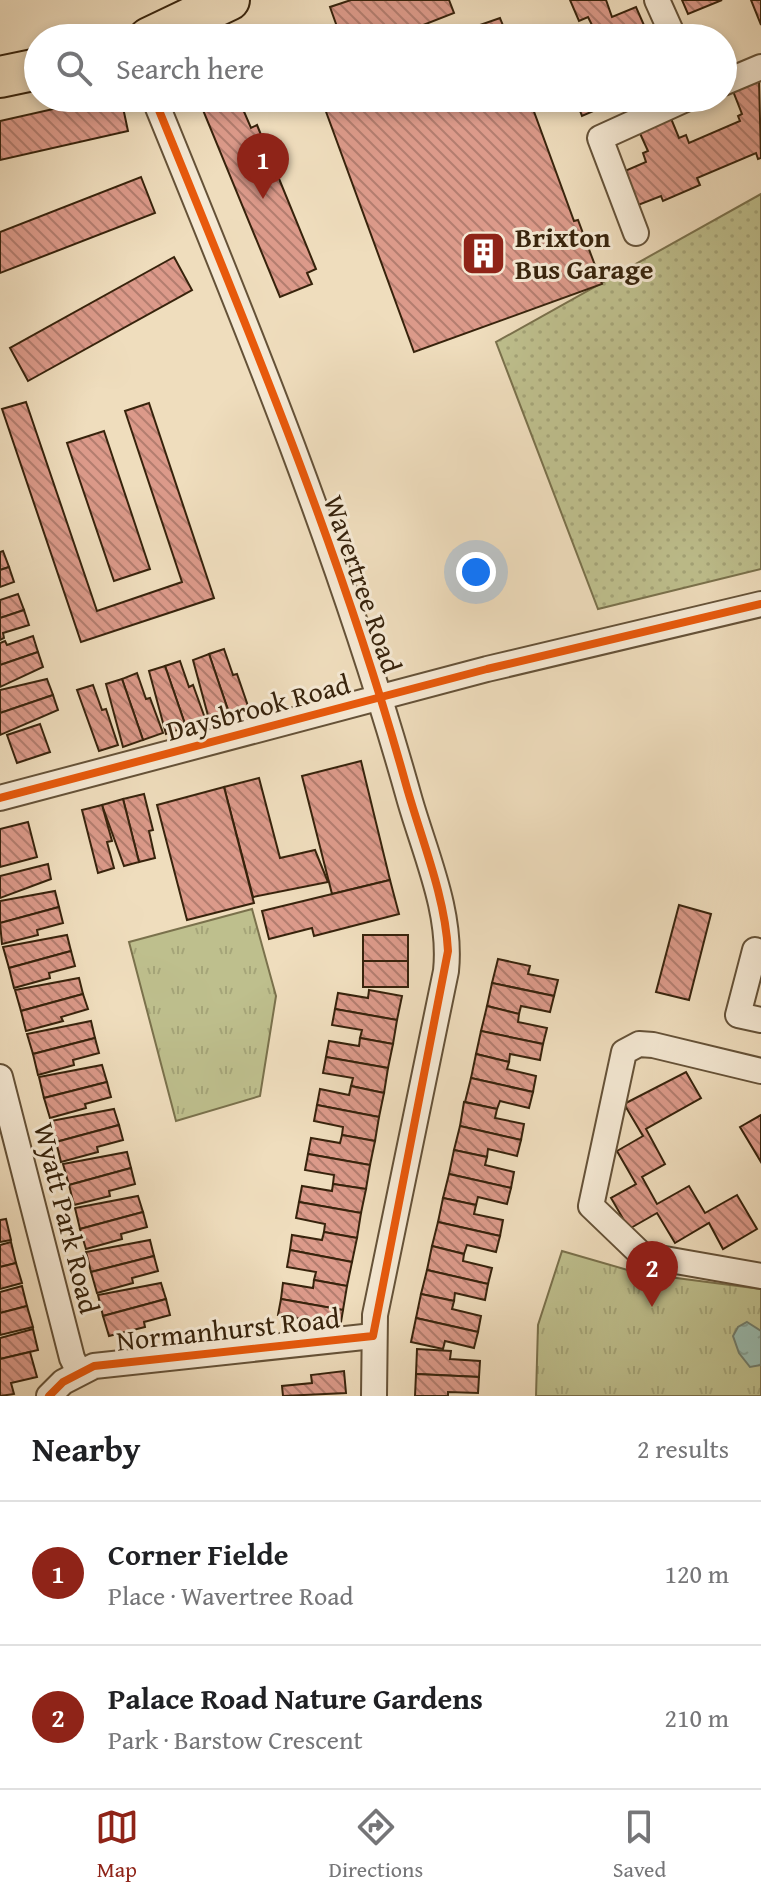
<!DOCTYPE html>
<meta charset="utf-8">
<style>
body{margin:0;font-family:"Gentium Book Plus",serif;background:#f6f6f6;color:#202124}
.you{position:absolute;left:476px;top:572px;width:28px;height:28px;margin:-20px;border:6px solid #fff;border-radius:50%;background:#1a73e8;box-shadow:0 0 0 12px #1a73e833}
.badge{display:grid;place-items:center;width:52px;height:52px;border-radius:50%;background:#8f2418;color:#fff;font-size:26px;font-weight:700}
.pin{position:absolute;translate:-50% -66px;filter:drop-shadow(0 2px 4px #0008)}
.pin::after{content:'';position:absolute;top:42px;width:28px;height:24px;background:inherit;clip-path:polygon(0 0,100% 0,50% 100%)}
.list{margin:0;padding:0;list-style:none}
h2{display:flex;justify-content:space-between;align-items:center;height:104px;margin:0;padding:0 32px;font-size:34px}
h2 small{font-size:26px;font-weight:400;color:#757577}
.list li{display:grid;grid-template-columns:52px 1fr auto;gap:24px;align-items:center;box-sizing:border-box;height:144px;padding:0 32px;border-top:2px solid #e0e0e0}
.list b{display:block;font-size:30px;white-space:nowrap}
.list p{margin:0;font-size:26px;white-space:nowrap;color:#757577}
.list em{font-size:26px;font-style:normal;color:#757577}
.icon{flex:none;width:44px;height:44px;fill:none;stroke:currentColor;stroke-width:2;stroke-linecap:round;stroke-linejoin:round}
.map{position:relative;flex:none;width:761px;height:1396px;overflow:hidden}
.search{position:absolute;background:#fff;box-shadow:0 4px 12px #0003;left:24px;right:24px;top:24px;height:88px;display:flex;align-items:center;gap:20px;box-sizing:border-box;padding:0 28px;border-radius:44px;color:#757577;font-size:30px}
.sheet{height:392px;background:#fff}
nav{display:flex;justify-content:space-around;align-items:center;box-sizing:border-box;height:112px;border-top:2px solid #e0e0e0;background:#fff;font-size:22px;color:#757577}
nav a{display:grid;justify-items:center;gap:4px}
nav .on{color:#8f2418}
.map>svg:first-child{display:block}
.grass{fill:url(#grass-dots);stroke:#7a714c;stroke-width:2}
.park{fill:url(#park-tufts);stroke:#7a714c;stroke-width:2}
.water{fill:url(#water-ripples);stroke:#727f6e;stroke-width:2}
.building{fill:url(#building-back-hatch);stroke:#37230c;stroke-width:2}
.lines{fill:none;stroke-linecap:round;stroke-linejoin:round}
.minor-casing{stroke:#655238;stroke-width:28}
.trunk-casing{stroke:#37230c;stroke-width:44}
.minor{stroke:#f5e9d4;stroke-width:24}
.trunk{stroke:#efddbd;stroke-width:40}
.cycleway-casing{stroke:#f5e9d4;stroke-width:13}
.cycleway{stroke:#e8590c;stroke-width:8}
.labels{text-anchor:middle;stroke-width:6;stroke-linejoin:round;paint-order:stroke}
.poi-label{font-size:28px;font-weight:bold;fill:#37230c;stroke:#f5e9d4;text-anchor:start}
.street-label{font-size:28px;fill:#37230c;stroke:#f5e9d4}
</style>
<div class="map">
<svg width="761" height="1396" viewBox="0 0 761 1396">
<defs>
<pattern id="grass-dots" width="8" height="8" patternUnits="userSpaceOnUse" patternTransform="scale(2)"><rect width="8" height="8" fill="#bebf8d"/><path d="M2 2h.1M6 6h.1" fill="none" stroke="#a4a478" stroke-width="1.8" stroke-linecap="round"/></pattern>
<pattern id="park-tufts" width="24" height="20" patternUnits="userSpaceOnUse" patternTransform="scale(2)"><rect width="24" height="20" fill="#bebf8d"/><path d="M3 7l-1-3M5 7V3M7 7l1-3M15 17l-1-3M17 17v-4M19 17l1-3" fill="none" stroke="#a4a478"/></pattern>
<pattern id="water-ripples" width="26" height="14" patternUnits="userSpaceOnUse" patternTransform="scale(2)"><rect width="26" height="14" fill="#9abcb0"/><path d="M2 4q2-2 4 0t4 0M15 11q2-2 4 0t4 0" fill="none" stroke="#85a196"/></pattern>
<pattern id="building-back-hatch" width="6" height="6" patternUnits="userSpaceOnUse" patternTransform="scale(2)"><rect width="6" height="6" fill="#dc9a8a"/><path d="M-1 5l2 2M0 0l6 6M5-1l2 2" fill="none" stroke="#b37d6f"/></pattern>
</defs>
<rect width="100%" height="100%" fill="#efddbd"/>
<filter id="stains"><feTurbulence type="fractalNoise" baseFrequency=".0025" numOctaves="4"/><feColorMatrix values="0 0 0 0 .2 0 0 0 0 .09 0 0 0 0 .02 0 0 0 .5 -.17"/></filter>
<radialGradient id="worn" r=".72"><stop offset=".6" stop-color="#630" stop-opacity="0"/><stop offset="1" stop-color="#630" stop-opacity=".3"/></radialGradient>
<polygon class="grass" points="761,194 761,569 598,609 496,342"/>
<g class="park">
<polygon points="252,909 276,996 260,1096 176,1121 129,942"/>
<polygon points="562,1251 638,1273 761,1289 761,1396 536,1396 538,1325"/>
</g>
<polygon class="water" points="747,1322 761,1331 761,1365 750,1367 739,1353 733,1336 738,1327"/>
<g class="building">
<polygon points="351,0 449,0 454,13 390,38 341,38 330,7"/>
<polygon points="570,0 606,0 612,17 636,7 647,32 634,38 559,38 592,25 588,17 579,21"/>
<polygon points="682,0 722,0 688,14"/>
<polygon points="751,0 761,0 761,25"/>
<polygon points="500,18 508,38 443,38 480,25"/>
<polygon points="759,80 761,158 758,159 756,153 697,178 700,185 663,201 661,196 633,207 618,174 646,162 643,153 648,151 638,129 670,116 679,138 686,135 689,143 740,121 738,116 742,114 733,91"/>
<polygon points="102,98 121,98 128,131 0,160 0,121"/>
<polygon points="198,98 243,98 239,100 251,128 257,125 316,269 307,273 312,284 280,297"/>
<polygon points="321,98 529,98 574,221 578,220 602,284 414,352"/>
<polygon points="575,98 602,98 605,106 582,116"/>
<polygon points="141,177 155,213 0,273 0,232"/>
<polygon points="174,257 192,290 28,381 10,348"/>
<polygon points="26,402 97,611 182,582 125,411 149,403 214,598 81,642 2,409"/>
<polygon points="104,431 150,569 114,581 67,443"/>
<polygon points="3,551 9,567 0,570 0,552"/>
<polygon points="9,567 14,582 0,587 0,570"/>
<polygon points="18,594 24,610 0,618 0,600"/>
<polygon points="24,610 29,625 3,633 4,638 0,640 0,618"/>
<polygon points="33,636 38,652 0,665 0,643 5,641 7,645"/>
<polygon points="224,649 233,675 237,674 249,709 230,716 209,654"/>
<polygon points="38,652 43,667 0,687 0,665"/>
<polygon points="209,654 230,716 210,723 193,660"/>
<polygon points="180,661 189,687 193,685 206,721 186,727 165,666"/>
<polygon points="165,666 186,727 166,734 149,671"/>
<polygon points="137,673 146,699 150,698 163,733 143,740 122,679"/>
<polygon points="47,679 53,695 0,713 0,690"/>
<polygon points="122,679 143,740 123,747 106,684"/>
<polygon points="93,685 102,710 106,709 118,745 99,751 77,690"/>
<polygon points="53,695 58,710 0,735 0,713"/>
<polygon points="40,724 50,752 17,763 7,735"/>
<polygon points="361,761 390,880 332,894 302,776"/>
<polygon points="259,778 280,858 315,850 328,882 253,897 224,787"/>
<polygon points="224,787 254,903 187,920 157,805"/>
<polygon points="144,794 153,830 149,831 155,858 139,862 123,799"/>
<polygon points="123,799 139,862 124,866 102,805"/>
<polygon points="102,805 112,841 107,842 114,868 98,873 82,810"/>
<polygon points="28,822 37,857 0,867 0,829"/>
<polygon points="48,864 51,879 0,898 0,876"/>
<polygon points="390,880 399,914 314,936 312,928 269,939 262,911"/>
<polygon points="55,891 59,907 0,923 0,901"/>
<polygon points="679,905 711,914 689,1000 656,992"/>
<polygon points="59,907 63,923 37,930 38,935 2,944 0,923"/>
<polygon points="67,935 71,951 9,968 3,947"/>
<rect x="363" y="935" width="45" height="26"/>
<polygon points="71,951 75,966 49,973 50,978 14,988 9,968"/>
<polygon points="498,959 530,966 528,974 558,980 554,996 492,983"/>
<rect x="363" y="961" width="45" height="26"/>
<polygon points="79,978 83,994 21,1011 15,990"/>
<polygon points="492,983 554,996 550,1012 521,1006 519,1014 487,1006"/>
<polygon points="369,990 402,996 397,1020 335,1009 338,993 368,998"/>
<polygon points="83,994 88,1009 61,1017 63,1021 26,1031 21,1011"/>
<polygon points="487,1006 519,1014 518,1022 547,1028 543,1044 481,1031"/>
<polygon points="335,1009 397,1020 393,1044 360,1038 362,1030 332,1025"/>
<polygon points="91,1021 95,1038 33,1054 27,1034"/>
<polygon points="481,1031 543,1044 540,1060 510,1054 509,1062 476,1054"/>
<polygon points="95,1038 99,1053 73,1060 74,1065 38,1075 33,1054"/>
<polygon points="360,1038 393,1044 388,1068 326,1057 329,1041 359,1046"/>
<polygon points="476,1054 509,1062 507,1069 536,1076 533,1092 471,1078"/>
<polygon points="326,1057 388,1068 384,1093 351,1086 353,1078 323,1073"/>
<polygon points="102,1065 107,1082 44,1098 39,1077"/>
<polygon points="686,1072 701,1098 646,1129 665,1164 642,1177 657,1204 689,1186 705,1213 737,1195 757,1229 723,1249 709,1223 675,1243 657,1213 629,1229 611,1198 636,1184 617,1151 643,1136 624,1104"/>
<polygon points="471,1078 533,1092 529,1108 500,1101 497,1109 465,1102"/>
<polygon points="107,1082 111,1097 85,1104 86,1108 50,1118 44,1098"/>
<polygon points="351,1086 384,1093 379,1117 317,1105 320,1089 349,1095"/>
<polygon points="464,1102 497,1109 495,1118 524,1124 521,1140 460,1126"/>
<polygon points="317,1105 379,1117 375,1141 342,1135 343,1127 314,1121"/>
<polygon points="114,1109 119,1125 56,1142 51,1121"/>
<polygon points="761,1115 761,1162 740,1127"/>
<polygon points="119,1125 123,1140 97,1147 98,1152 61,1162 56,1142"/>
<polygon points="460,1126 521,1140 517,1156 488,1149 487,1157 454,1150"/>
<polygon points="342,1135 375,1141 370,1165 308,1154 311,1138 340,1143"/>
<polygon points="454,1150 487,1157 485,1165 514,1172 511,1188 449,1174"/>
<polygon points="127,1152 131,1168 69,1185 63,1164"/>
<polygon points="308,1154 370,1165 366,1189 333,1184 334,1175 305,1170"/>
<polygon points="131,1168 135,1184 109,1191 110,1196 74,1205 69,1185"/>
<polygon points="449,1174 511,1188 507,1204 478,1197 476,1205 443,1198"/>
<polygon points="333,1184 366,1189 361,1213 299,1202 302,1186 332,1191"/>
<polygon points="138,1196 143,1212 80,1229 75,1208"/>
<polygon points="443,1198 476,1205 474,1214 503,1220 500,1236 438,1222"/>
<polygon points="299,1202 361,1213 357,1238 324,1232 325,1224 296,1218"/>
<polygon points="143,1212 147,1227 121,1234 122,1239 86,1249 80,1229"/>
<polygon points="6,1219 11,1240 0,1242 0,1220"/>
<polygon points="438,1222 500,1236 496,1252 467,1245 464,1254 432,1246"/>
<polygon points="324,1232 357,1238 352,1262 290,1250 292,1235 322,1240"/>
<polygon points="150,1240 154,1256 91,1272 86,1252"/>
<polygon points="11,1242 16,1263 0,1267 0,1245"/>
<polygon points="432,1246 464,1254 463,1261 492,1268 488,1284 427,1270"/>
<polygon points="290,1250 352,1262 347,1286 314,1280 316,1272 287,1267"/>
<polygon points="154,1256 158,1271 132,1278 133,1283 97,1293 91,1272"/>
<polygon points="16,1263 22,1283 0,1289 0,1267"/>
<polygon points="427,1270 488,1284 485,1300 455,1293 454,1301 421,1294"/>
<polygon points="314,1280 347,1286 343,1310 281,1299 283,1283 313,1288"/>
<polygon points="161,1283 166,1299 103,1316 98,1295"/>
<polygon points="22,1286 27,1306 0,1313 0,1292"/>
<polygon points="421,1294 454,1301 452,1309 481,1316 478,1332 416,1318"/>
<polygon points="166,1299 170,1315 144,1322 145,1327 109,1336 103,1316"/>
<polygon points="281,1299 343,1310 339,1334 306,1328 307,1320 278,1315"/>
<polygon points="27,1306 33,1327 0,1335 0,1313"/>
<polygon points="416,1318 478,1332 474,1348 445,1341 443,1349 411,1342"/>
<polygon points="33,1329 38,1350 0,1359 0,1338"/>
<polygon points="417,1349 451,1351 450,1359 480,1361 479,1377 416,1374"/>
<polygon points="30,1352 37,1377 11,1383 14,1394 0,1396 0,1359"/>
<polygon points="344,1371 346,1393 283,1396 282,1386 312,1383 311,1375"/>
<polygon points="416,1374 479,1377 478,1393 448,1392 448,1396 415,1396"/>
</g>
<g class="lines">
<defs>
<g id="minor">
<polyline points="657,0 674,38"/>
<polyline points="723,83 761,67"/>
<path d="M154,98C248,328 343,561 410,801C426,856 452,913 446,971L375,1315L374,1396"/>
<polyline points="636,233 600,138 688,98"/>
<polyline points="0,798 487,669 761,604"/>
<polyline points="755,950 738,1015 761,1020"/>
<polyline points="761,1071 653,1045 639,1044 624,1052 591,1206 642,1255 761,1276"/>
<polyline points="0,1077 72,1358 79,1372"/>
<polyline points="49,1396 63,1382 94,1366 373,1336"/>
</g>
<g id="trunk">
<polyline points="149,38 229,0"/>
<polyline points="0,77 38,69"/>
</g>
</defs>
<use href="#minor" class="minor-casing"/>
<use href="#trunk" class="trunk-casing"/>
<use href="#minor" class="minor"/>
<use href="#trunk" class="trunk"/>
<defs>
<g id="cycleway">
<polyline points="0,798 487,669 761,604"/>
<path d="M49,1396L63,1382L94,1366L373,1336L448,951C445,894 420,836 405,781C340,548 245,322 154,98"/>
</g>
</defs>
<use href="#cycleway" class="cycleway-casing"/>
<use href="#cycleway" class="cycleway"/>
</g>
<defs>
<symbol id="building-square" viewBox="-11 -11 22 22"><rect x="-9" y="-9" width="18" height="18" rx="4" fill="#8f2418" stroke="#f5e9d4"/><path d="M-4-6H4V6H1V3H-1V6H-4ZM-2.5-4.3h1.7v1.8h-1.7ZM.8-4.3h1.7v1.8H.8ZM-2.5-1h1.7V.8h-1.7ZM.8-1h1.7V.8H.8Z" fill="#fff"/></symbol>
</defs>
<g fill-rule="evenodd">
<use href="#building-square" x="458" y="228" width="51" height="51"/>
</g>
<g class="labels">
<g class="poi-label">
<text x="515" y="247">Brixton<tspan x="515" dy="32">Bus Garage</tspan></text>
</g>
<g class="street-label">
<text transform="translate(363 584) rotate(71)" y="10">Wavertree Road</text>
<text transform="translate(258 707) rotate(-15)" y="10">Daysbrook Road</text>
<text transform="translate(67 1218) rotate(76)" y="10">Wyatt Park Road</text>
<text transform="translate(228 1329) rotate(-6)" y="10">Normanhurst Road</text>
</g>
</g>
<rect width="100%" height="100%" filter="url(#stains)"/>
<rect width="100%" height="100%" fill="url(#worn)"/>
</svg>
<div class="you"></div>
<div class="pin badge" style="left:263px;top:199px">1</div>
<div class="pin badge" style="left:652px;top:1307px">2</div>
<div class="search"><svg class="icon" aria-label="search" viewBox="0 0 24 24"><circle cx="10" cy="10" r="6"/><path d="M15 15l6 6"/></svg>Search here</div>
</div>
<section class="sheet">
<h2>Nearby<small>2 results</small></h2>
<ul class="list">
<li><span class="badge">1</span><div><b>Corner Fielde</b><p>Place · Wavertree Road</p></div><em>120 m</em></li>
<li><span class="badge">2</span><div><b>Palace Road Nature Gardens</b><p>Park · Barstow Crescent</p></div><em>210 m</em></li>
</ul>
</section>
<nav>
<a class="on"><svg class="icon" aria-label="map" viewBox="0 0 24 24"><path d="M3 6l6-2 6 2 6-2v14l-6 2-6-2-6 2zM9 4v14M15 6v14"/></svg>Map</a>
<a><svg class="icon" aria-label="directions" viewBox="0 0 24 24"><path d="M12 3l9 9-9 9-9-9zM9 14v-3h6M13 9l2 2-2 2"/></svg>Directions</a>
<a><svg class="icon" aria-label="saved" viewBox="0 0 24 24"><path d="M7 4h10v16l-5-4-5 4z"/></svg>Saved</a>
</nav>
